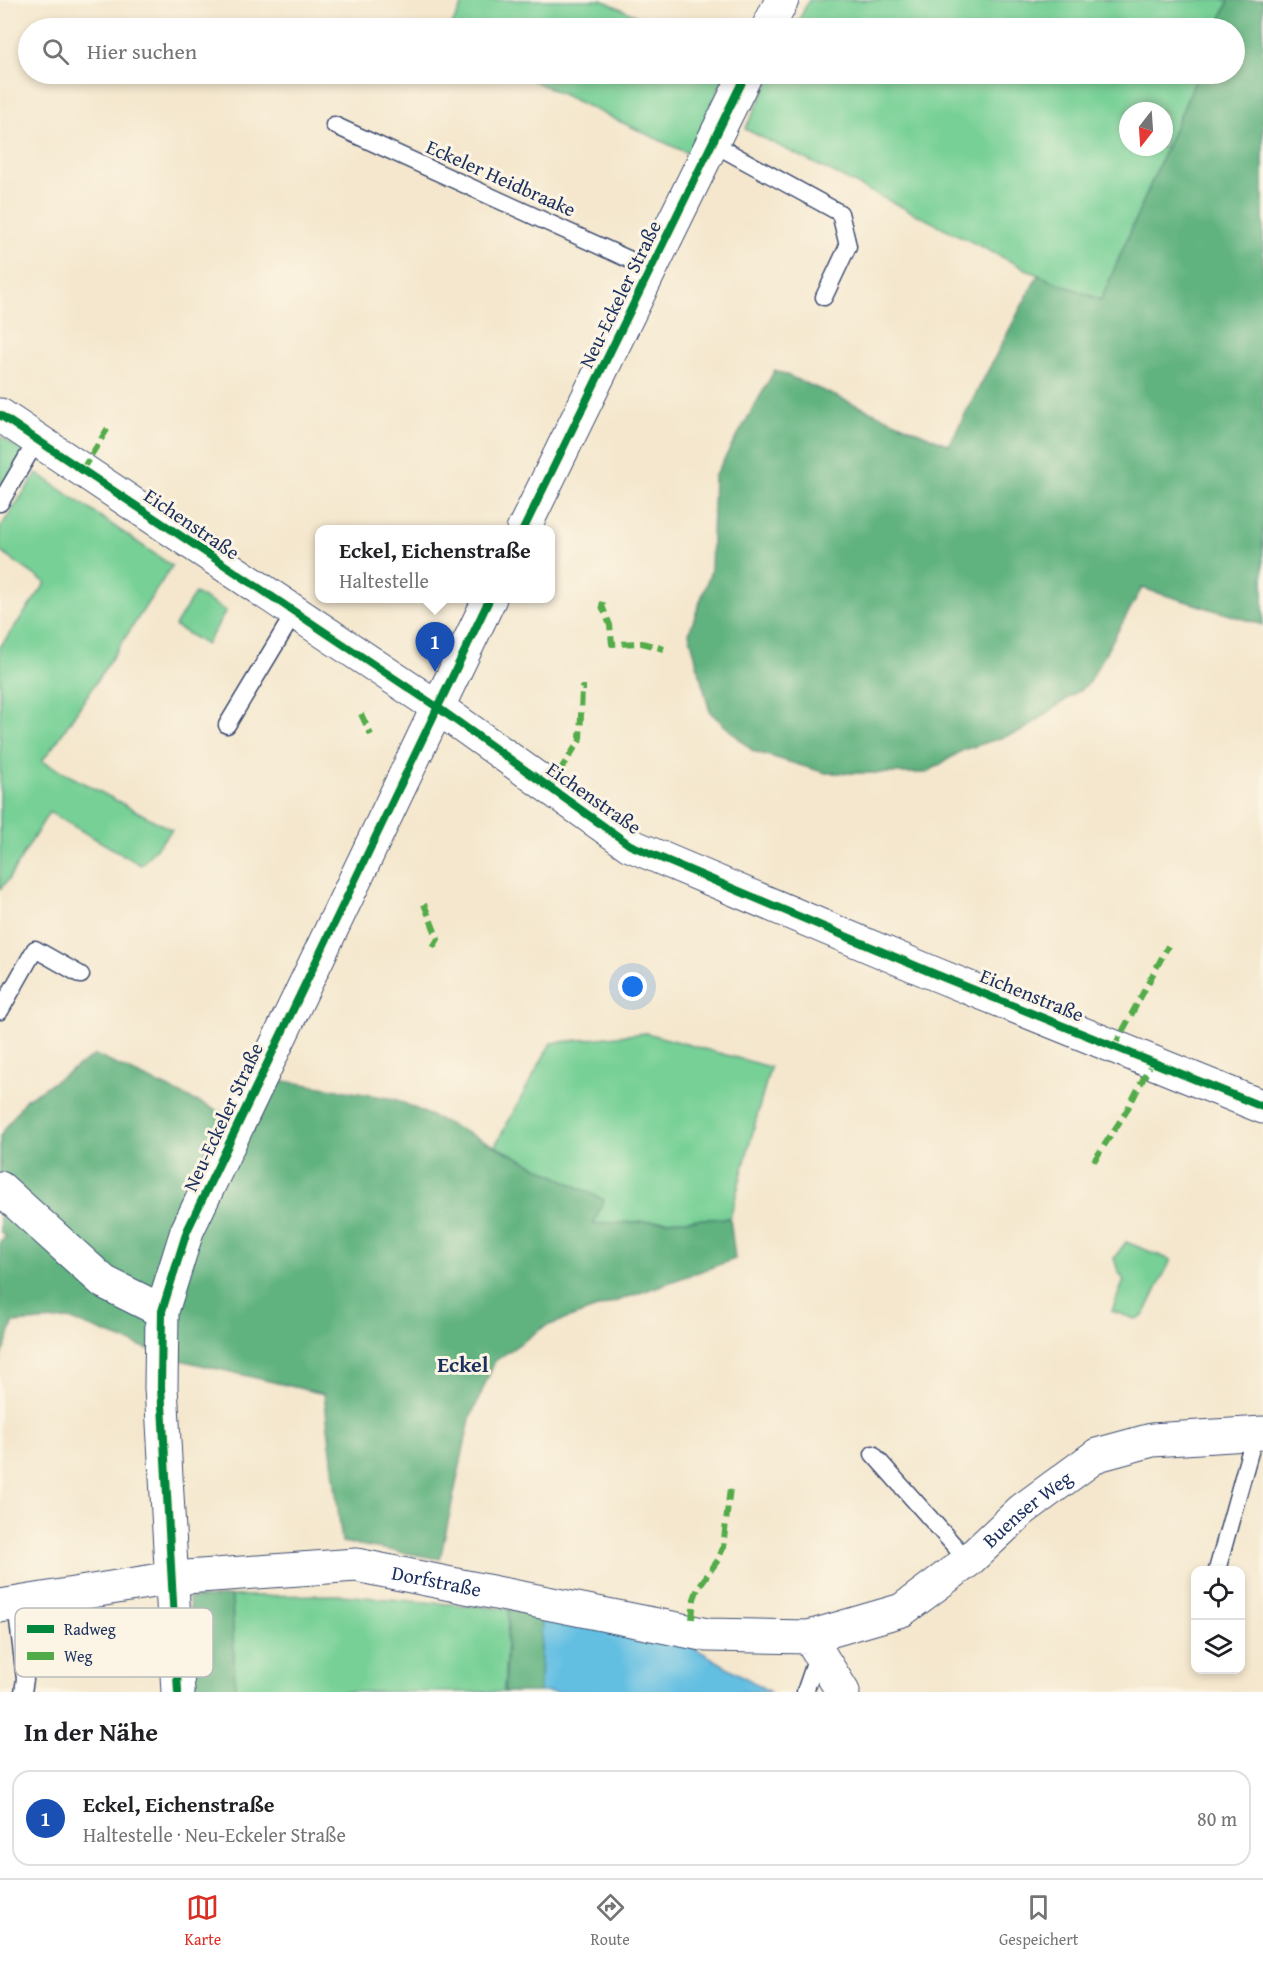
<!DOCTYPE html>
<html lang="de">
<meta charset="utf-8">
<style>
body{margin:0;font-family:"Gentium Book Plus",serif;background:#f6f6f6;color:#202124}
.controls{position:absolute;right:18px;bottom:18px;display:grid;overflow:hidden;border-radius:12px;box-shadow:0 3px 9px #0003}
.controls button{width:54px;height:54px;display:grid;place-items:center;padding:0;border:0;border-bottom:2px solid #e0e0e0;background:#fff;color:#202124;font:30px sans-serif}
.compass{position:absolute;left:1119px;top:102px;width:54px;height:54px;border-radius:50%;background:#fff;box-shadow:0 3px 9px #0003;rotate:197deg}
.you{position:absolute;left:633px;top:987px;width:21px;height:21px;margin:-15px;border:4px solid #fff;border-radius:50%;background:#1a73e8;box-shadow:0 0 0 9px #1a73e833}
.badge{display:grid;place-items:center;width:39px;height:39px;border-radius:50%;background:#d93025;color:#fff;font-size:20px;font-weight:700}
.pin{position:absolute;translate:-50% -50px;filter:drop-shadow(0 2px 3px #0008)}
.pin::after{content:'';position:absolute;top:32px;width:21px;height:18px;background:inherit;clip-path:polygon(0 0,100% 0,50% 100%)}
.popup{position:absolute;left:315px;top:525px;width:240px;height:78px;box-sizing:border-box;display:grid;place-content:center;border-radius:12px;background:#fff;filter:drop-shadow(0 2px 4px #0005);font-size:20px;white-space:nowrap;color:#757577}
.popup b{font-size:22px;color:#202124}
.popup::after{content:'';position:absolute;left:50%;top:100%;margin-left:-12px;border:12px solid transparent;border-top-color:#fff}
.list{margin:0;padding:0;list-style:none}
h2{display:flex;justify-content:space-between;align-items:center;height:78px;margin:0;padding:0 24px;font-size:26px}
h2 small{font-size:20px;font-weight:400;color:#757577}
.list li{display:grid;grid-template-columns:39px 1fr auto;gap:18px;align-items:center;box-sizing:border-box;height:96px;margin:0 12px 12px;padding:0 12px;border:2px solid #e0e0e0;border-radius:18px}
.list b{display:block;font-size:22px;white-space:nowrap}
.list p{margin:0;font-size:20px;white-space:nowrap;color:#757577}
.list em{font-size:20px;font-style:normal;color:#757577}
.icon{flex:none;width:33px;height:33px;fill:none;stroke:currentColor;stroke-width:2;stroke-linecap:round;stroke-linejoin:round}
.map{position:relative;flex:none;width:1263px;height:1692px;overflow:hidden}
.search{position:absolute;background:#fff;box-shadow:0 3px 9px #0003;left:18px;right:18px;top:18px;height:66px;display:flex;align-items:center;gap:15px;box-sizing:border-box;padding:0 21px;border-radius:33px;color:#757577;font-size:22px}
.sheet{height:186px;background:#fff}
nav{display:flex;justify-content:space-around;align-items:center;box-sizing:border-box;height:84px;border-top:2px solid #e0e0e0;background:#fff;font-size:16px;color:#757577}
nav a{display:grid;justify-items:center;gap:3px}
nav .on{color:#d93025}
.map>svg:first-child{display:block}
.green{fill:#77d096;stroke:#49807a;stroke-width:1.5;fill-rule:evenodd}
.forest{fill:#61b27f;stroke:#3e706e;stroke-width:1.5}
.water{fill:#64bfe2;stroke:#4077a0;stroke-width:1.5}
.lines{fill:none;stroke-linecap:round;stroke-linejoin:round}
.lane-casing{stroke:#3c4b6f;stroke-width:19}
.street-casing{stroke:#3c4b6f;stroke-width:35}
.lane{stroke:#fff;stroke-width:16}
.street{stroke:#fff;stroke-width:33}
.quiet{stroke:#52ab49;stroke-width:6;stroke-dasharray:12 6;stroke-linecap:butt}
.cycleway-casing{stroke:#fcf5e5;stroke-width:11}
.cycleway{stroke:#00873e;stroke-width:8}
.labels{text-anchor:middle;stroke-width:6;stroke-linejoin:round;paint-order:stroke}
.street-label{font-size:20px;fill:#1b2f5e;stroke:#fcf5e5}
.quarter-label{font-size:22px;font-weight:bold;fill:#1b2f5e;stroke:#fcf5e5}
.key{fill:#fcf5e5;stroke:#b8babc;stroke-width:1.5}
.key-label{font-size:16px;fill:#1b2f5e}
</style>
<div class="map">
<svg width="1263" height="1692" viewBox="0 0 1263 1692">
<rect width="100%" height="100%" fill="#fcf5e5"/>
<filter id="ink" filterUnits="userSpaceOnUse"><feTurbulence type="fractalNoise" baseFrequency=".0167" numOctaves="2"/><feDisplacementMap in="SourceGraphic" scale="12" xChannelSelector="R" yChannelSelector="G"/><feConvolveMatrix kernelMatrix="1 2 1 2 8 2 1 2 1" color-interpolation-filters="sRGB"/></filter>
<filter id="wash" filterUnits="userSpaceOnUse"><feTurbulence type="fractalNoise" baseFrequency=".008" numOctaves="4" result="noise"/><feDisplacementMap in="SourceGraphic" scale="24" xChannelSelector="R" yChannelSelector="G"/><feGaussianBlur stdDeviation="1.35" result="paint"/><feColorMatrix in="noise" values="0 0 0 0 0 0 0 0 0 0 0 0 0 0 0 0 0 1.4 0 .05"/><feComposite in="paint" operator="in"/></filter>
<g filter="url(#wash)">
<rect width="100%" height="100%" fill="#f4e7cd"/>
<g class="green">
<polygon points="465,0 602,0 663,28 450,28"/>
<polygon points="809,0 1229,0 1217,28 795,28"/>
<polygon points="519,74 726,74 689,154"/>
<path d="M773,74H1198L1101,300L1038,275L745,129ZM1128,111H1164V147H1128Z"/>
<polygon points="0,436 24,452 0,490"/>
<polygon points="37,473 172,566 58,740 42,761 172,830 141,865 49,812 8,880 0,889 0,647 46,583 0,551 0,528"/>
<polygon points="195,593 226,611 206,645 175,626"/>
<polygon points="646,1033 770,1067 730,1218 592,1224 604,1200 495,1146 551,1043"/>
<polygon points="1126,1242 1171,1260 1145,1313 1142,1317 1135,1319 1112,1311 1124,1280 1118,1271 1114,1258"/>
<polygon points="340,1595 509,1609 504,1692 235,1692 232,1596"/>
</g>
<g class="forest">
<polygon points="1229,0 1263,0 1263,625 1142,588 1088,684 1022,731 963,750 926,773 826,773 753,751 710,712 689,633 711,571 714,477 775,370 949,445 1038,275 1101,300 1198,74 1234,74 1234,28 1217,28"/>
<polygon points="95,1055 255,1128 279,1080 395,1099 495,1146 604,1200 593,1224 730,1218 735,1259 544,1327 495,1361 470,1419 440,1559 342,1542 324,1394 172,1358 69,1319 13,1323 0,1362 0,1241 6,1237 0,1231 0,1136 25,1100"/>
<polygon points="232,1596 235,1692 195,1692 189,1598"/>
<polygon points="509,1609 542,1617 540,1692 504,1692"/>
</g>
<polygon class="water" points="542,1617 686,1643 770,1692 540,1692"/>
</g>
<g filter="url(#ink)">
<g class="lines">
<defs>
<g id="lane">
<polyline points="334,125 650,269"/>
<polyline points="712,143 840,213 848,246 824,297"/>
<polyline points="0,503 37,440"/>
<polyline points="227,725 295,612"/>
<polyline points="0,1011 35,949 81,975"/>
<polyline points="873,1454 968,1561"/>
<polyline points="1217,1570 1255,1434"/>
<polyline points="16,1604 25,1679 23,1692"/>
<polyline points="805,1692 818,1654"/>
</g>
<g id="street">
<polyline points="768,28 782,0"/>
<polyline points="0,415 437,707 630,845 935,974 1263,1107"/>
<polyline points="523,530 746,74"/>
<polyline points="0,1188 104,1282 162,1311"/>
<path id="s1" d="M0,1606L172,1578L356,1565L707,1635L809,1637L843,1692"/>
<path id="s2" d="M809,1637L902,1610L968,1561L1022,1510L1097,1455L1152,1440L1263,1433"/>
<polyline points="178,1692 161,1387 162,1311 187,1231 490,598"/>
</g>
</defs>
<use href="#lane" class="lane-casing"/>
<use href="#street" class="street-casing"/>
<use href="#lane" class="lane"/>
<use href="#street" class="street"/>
<g class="quiet">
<polyline points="82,470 108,428"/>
<polyline points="603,602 602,606 610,625 612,644 642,643 664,649"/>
<polyline points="361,714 371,735"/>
<polyline points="549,787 580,740 582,688 586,688"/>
<polyline points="424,904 438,939 433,947"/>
<polyline points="1114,1047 1168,946"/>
<polyline points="1094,1161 1126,1112 1152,1062"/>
<polyline points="692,1619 694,1599 698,1588 718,1560 723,1548 730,1488"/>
</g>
<defs>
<g id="cycleway">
<polyline points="0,415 437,707 630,845 935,974 1263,1107"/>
<polyline points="523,530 746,74"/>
<polyline points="178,1692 161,1387 162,1311 187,1231 490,598"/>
</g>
</defs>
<use href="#cycleway" class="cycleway-casing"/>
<use href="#cycleway" class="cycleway"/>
</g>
</g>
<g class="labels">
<g class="street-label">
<text transform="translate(501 178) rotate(24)" y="7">Eckeler Heidbraake</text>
<text transform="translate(620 294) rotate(-64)" y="7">Neu-Eckeler Straße</text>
<text transform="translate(192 524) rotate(34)" y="7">Eichenstraße</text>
<text transform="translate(594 798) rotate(35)" y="7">Eichenstraße</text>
<text transform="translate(1032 995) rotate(22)" y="7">Eichenstraße</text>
<text transform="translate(223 1117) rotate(-65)" y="7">Neu-Eckeler Straße</text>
<text dy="7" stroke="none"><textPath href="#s2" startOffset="258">Buenser Weg</textPath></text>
<text dy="7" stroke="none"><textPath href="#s1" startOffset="441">Dorfstraße</textPath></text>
</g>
<g class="quarter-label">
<text x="463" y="1372">Eckel</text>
</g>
</g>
<rect x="15" y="1608" width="198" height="69" rx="9" class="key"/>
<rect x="27" y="1625" width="27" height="8" fill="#00873e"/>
<rect x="27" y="1652" width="27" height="8" fill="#52ab49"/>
<g class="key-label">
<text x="64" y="1635">Radweg</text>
<text x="64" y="1662">Weg</text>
</g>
</svg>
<div class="controls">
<button><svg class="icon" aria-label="locate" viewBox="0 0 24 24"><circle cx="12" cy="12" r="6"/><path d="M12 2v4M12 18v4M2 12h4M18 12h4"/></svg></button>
<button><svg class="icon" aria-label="layers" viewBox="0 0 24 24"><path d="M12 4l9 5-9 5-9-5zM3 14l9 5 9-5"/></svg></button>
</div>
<svg class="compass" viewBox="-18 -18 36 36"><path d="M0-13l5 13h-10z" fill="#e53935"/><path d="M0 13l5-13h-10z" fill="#757577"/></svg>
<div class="you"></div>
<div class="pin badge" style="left:435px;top:672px;background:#1a4fb4">1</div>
<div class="popup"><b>Eckel, Eichenstraße</b>Haltestelle</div>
<div class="search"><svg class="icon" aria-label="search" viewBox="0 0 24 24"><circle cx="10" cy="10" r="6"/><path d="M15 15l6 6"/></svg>Hier suchen</div>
</div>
<section class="sheet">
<h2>In der Nähe<small></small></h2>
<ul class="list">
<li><span class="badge" style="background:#1a4fb4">1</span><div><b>Eckel, Eichenstraße</b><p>Haltestelle · Neu-Eckeler Straße</p></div><em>80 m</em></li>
</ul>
</section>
<nav>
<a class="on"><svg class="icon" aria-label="map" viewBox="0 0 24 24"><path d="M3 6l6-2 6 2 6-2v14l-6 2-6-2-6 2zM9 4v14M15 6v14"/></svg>Karte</a>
<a><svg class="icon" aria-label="directions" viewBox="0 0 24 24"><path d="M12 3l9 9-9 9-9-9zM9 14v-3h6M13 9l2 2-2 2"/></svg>Route</a>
<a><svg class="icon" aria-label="saved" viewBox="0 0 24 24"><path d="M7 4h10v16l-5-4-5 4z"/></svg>Gespeichert</a>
</nav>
